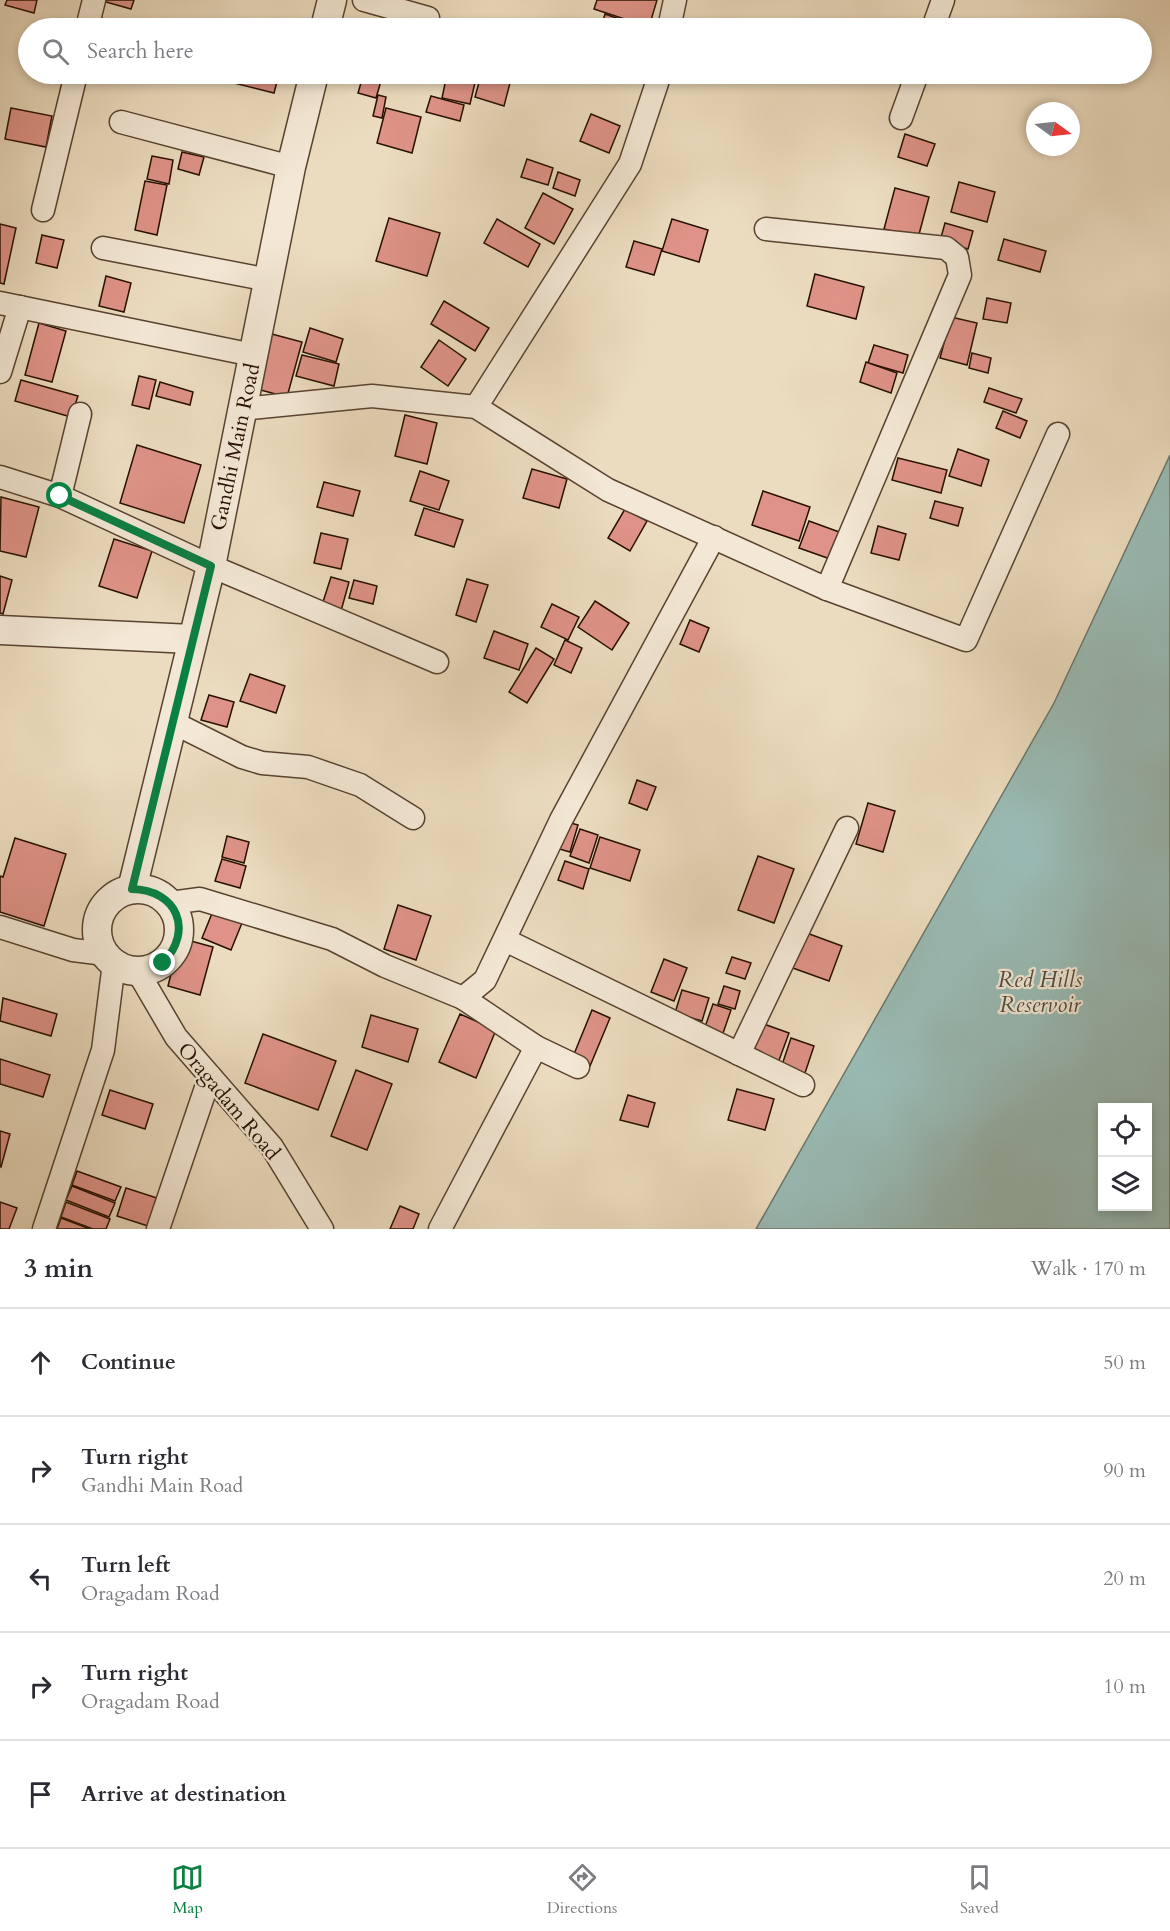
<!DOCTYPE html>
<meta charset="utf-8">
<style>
body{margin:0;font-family:Cardo,serif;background:#f2f2f3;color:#2b2b33}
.controls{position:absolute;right:18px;bottom:18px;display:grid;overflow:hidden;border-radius:0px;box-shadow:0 3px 9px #0003}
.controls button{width:54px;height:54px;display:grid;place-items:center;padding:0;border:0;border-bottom:2px solid #e1e1e2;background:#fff;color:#2b2b33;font:30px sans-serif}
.compass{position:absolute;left:1026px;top:102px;width:54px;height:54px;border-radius:50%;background:#fff;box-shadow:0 3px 9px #0003;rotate:105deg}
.stop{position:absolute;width:18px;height:18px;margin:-14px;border:4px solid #0b8043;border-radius:50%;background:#fff}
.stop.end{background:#0b8043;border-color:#fff;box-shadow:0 2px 6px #0008}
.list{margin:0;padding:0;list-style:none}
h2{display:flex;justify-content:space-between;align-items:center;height:78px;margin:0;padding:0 24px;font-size:26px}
h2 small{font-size:20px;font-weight:400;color:#7c7c81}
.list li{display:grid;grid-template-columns:39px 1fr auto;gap:18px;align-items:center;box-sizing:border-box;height:108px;padding:0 24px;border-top:2px solid #e1e1e2}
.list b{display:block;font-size:22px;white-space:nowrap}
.list p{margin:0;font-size:20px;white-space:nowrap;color:#7c7c81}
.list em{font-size:20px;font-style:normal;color:#7c7c81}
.icon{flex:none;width:33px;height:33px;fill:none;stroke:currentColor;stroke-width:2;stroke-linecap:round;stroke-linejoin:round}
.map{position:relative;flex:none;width:1170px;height:1229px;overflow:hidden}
.search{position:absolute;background:#fff;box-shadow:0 3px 9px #0003;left:18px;right:18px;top:18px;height:66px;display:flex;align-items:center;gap:15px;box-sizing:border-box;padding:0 21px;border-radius:33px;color:#7c7c81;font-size:22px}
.sheet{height:618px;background:#fff}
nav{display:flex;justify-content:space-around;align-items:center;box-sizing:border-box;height:84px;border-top:2px solid #e1e1e2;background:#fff;font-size:16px;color:#7c7c81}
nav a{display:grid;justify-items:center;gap:3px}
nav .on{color:#0b8043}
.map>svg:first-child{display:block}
.water{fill:#99bbb5;stroke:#6b776d;stroke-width:1.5;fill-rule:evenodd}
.building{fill:#df9388;stroke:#271000;stroke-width:1.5}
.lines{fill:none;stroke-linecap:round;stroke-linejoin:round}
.minor-casing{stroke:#584330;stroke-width:25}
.tertiary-casing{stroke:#584330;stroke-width:31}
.minor{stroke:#f3e8d5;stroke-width:22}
.tertiary{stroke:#f3e8d5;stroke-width:28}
.route{stroke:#0b8043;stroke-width:8}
.labels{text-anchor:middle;stroke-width:4.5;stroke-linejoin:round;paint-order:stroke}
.street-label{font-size:21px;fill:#271000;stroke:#f3e8d5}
.water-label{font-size:22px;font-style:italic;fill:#4f4c3f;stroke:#f3e8d5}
</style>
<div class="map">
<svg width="1170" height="1229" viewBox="0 0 1170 1229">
<rect width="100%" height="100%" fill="#ecdcbf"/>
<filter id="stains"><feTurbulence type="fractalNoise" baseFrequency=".00333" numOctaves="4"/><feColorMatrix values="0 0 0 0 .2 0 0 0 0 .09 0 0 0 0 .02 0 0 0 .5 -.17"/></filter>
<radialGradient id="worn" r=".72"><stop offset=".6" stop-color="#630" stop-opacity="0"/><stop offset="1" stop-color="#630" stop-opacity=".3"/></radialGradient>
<path class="water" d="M1170,455V1229H756L1054,703ZM1102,1108H1148V1206H1102Z"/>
<g class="building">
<polygon points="7,0 37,0 34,13 5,5"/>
<polygon points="99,0 134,0 131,9"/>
<polygon points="597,0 657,0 649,27 594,9"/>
<polygon points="605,14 639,26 638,28 601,28"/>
<polygon points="97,17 139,28 94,28"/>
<polygon points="237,74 279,74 274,93 234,83"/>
<polygon points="447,74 477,74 470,104 442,98"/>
<polygon points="481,75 510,83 504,106 475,97"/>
<polygon points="363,76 381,81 376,98 358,93"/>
<polygon points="378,95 386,97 382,118 373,116"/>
<polygon points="431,96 464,105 460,121 426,112"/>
<polygon points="11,108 52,116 46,147 5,139"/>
<polygon points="386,108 421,117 412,153 377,143"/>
<polygon points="591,114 620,126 609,153 580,141"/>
<polygon points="905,134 935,144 927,166 898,157"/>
<polygon points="182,152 204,157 199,175 178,169"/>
<polygon points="152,156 173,160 169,184 147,179"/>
<polygon points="527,159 553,168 548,185 521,177"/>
<polygon points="558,172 580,180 575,196 553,188"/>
<polygon points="145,181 167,185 157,235 135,230"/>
<polygon points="959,182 995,192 987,222 951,212"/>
<polygon points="895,188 929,197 918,238 884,229"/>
<polygon points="543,193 573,209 554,244 525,228"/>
<polygon points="389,218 440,233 427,276 376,261"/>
<polygon points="497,219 540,244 528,267 484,243"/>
<polygon points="672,219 708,230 699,262 662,251"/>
<polygon points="945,223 973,231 968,249 940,241"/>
<polygon points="0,224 16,228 4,284 0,283"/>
<polygon points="42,235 64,240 57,268 36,263"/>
<polygon points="1004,239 1046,251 1040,272 998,260"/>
<polygon points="634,241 662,249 654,275 626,267"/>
<polygon points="815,274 864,287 856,319 807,306"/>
<polygon points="106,276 131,283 124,312 99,306"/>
<polygon points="987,298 1011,303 1007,323 983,319"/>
<polygon points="444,301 489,328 475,351 431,324"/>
<polygon points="951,317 977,323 967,365 940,358"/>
<polygon points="39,323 66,331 52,382 25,375"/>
<polygon points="310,328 343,339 336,362 303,352"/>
<polygon points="268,333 302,342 287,397 253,388"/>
<polygon points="439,340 466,359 448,386 421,367"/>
<polygon points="874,345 908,355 903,373 868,363"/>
<polygon points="972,353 991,358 988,373 969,368"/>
<polygon points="302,355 339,364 334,386 296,376"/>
<polygon points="866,362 897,373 891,393 860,382"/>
<polygon points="139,376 156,380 149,409 132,405"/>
<polygon points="21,380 78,396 71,417 15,401"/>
<polygon points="160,382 193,392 190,405 156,396"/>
<polygon points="989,388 1022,399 1016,413 984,402"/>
<polygon points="1003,411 1027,421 1020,438 996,428"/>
<polygon points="405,415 437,423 427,464 395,456"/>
<polygon points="137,445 201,465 184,523 120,503"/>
<polygon points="958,449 989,460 981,486 949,476"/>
<polygon points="898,458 947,470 941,493 892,480"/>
<polygon points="532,469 567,479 559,508 523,498"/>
<polygon points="420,471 449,481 439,510 410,501"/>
<polygon points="324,482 360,491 353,516 317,507"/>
<polygon points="763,491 810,507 799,541 752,525"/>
<polygon points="1,497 39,507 26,557 0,551"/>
<polygon points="935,501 963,508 958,526 930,518"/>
<polygon points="424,508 463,520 454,547 415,535"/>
<polygon points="625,509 647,521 630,551 608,538"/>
<polygon points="809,521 842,533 833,560 799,548"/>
<polygon points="878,526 906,534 899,560 871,553"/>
<polygon points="321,533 348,539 341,569 314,563"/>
<polygon points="114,539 152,551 137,598 99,586"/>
<polygon points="0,576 12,580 3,614 0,613"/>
<polygon points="331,577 349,582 341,611 322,605"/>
<polygon points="467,579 488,585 476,622 456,615"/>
<polygon points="354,580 377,586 373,604 349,598"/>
<polygon points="595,601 629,623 612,650 578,627"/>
<polygon points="552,604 579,617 568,640 541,627"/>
<polygon points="690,620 709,628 699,652 680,644"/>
<polygon points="494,631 528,644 519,670 484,658"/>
<polygon points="565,640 582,648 571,673 554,665"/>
<polygon points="536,648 554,659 527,703 509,692"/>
<polygon points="250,674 285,686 276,713 240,701"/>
<polygon points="209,695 234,702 227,727 201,720"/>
<polygon points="637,780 656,787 647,810 629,803"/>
<polygon points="868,803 895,811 883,852 856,844"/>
<polygon points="564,821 578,825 570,852 556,848"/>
<polygon points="580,829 598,835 589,863 570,856"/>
<polygon points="227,836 249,842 244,863 222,857"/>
<polygon points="600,837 640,850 630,881 590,868"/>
<polygon points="15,838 66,854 44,926 0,912 0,876 3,877"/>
<polygon points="758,856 794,869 774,923 738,910"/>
<polygon points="222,859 246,866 240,888 215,881"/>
<polygon points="565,861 589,869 583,889 558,880"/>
<polygon points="398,905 431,916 416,960 384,949"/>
<polygon points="213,911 242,923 231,950 202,938"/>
<polygon points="804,932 842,946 829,981 790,967"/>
<polygon points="180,938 213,947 200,995 168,986"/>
<polygon points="732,957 751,963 745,979 726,973"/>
<polygon points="664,959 687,968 674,1001 651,992"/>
<polygon points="724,986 740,991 735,1009 718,1004"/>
<polygon points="682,990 709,998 702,1021 675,1013"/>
<polygon points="3,998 57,1014 51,1036 0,1021"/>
<polygon points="713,1004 731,1010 721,1039 703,1033"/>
<polygon points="592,1010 610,1018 590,1066 572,1059"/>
<polygon points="460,1014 496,1030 476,1078 439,1062"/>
<polygon points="371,1015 418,1029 408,1062 362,1047"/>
<polygon points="761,1023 789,1033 778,1063 750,1053"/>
<polygon points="263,1034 336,1061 318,1110 245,1083"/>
<polygon points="791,1038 814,1046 803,1079 780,1071"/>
<polygon points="0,1059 50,1075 43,1097 0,1084"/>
<polygon points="356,1070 392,1084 367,1150 331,1136"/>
<polygon points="737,1089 774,1099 765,1130 728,1120"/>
<polygon points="110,1090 153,1104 145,1129 102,1115"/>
<polygon points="628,1095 655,1103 648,1127 620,1120"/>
<polygon points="0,1131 10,1134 1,1167 0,1166"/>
<polygon points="77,1171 121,1187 115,1201 72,1185"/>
<polygon points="72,1186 115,1203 109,1217 66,1200"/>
<polygon points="126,1188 160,1199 151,1227 117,1216"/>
<polygon points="0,1202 17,1208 9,1229 0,1229"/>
<polygon points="66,1202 110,1219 106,1229 93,1229 61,1217"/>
<polygon points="400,1206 419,1214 413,1229 390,1229"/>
<polygon points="61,1218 90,1229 57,1229"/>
</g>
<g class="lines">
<defs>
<g id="minor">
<polyline points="364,0 428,18"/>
<polyline points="87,28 94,0"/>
<polyline points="669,28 675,0"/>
<polyline points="933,28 943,0"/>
<polyline points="901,118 917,74"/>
<polyline points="121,122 291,167"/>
<polyline points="43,210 76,74"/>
<polyline points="766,229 946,248 957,257 960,275 827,589"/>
<polyline points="103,248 269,280"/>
<polyline points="0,303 253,355"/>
<polyline points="0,372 20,307"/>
<polyline points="476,407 630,164 660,74"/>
<polyline points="242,409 372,396 476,407 608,490 827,589 966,640 1058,434"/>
<polyline points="0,477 60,496 211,566 437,662"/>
<polyline points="60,496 80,414"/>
<polyline points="172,722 242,757 262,763 308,767 360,785 413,818"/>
<polyline points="170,903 200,899 332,939 385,966 463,998 536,1047 578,1067"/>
<polyline points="0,927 73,950 105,954"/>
<polyline points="505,940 803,1085"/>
<polyline points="138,972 176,1037 272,1147 322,1229"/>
<polyline points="463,998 485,980 561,820 714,537"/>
<polyline points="739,1054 847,828"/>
<polyline points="44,1229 103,1050 114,963"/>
<polyline points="158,1229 210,1076"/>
<polyline points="440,1229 536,1047"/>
</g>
<g id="tertiary">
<polyline points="325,28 332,0"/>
<polyline points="0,630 192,639"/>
<polyline points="132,889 211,566 291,167 314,74"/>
<circle cx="138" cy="930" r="41"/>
</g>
</defs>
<use href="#minor" class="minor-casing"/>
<use href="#tertiary" class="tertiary-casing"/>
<use href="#minor" class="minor"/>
<use href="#tertiary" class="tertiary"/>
</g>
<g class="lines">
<path class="route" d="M60,496L211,566L132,889C177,890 194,930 163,963"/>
</g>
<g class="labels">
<g class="street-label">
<text transform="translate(235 447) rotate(-78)" y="7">Gandhi Main Road</text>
<text transform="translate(229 1101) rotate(50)" y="7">Oragadam Road</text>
</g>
<g class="water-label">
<text x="1040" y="987">Red Hills<tspan x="1040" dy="25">Reservoir</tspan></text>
</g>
</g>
<rect width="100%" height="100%" filter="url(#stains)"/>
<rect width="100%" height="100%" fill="url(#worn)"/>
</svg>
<div class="controls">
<button><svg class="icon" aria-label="locate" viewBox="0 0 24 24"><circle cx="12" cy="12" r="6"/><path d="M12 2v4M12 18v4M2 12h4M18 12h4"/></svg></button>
<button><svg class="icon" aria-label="layers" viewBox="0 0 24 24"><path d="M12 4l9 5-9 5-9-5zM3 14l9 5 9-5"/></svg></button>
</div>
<svg class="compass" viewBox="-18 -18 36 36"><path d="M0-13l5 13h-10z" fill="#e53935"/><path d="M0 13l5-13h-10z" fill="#7c7c81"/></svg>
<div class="stop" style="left:60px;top:496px"></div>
<div class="stop end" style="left:163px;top:963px"></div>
<div class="search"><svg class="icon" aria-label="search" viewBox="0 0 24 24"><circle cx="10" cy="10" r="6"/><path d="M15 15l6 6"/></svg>Search here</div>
</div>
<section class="sheet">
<h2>3 min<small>Walk · 170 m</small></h2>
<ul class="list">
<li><svg class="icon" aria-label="ahead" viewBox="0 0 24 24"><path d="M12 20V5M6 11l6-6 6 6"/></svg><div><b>Continue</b></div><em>50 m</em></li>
<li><svg class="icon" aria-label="right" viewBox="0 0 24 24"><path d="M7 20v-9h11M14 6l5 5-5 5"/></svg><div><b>Turn right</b><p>Gandhi Main Road</p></div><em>90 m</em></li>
<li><svg class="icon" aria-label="left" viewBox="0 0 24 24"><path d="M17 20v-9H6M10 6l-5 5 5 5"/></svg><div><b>Turn left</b><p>Oragadam Road</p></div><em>20 m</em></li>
<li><svg class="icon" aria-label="right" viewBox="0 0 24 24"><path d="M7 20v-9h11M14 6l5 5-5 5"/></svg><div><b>Turn right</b><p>Oragadam Road</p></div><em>10 m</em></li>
<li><svg class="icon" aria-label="arrive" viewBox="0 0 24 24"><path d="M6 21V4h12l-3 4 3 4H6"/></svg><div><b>Arrive at destination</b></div></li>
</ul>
</section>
<nav>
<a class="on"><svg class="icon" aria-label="map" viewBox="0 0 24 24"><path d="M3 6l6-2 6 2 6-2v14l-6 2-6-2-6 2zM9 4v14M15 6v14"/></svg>Map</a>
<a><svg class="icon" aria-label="directions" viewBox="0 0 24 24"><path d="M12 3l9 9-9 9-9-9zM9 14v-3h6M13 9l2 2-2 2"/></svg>Directions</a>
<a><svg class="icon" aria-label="saved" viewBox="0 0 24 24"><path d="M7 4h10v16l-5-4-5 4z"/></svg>Saved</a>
</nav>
